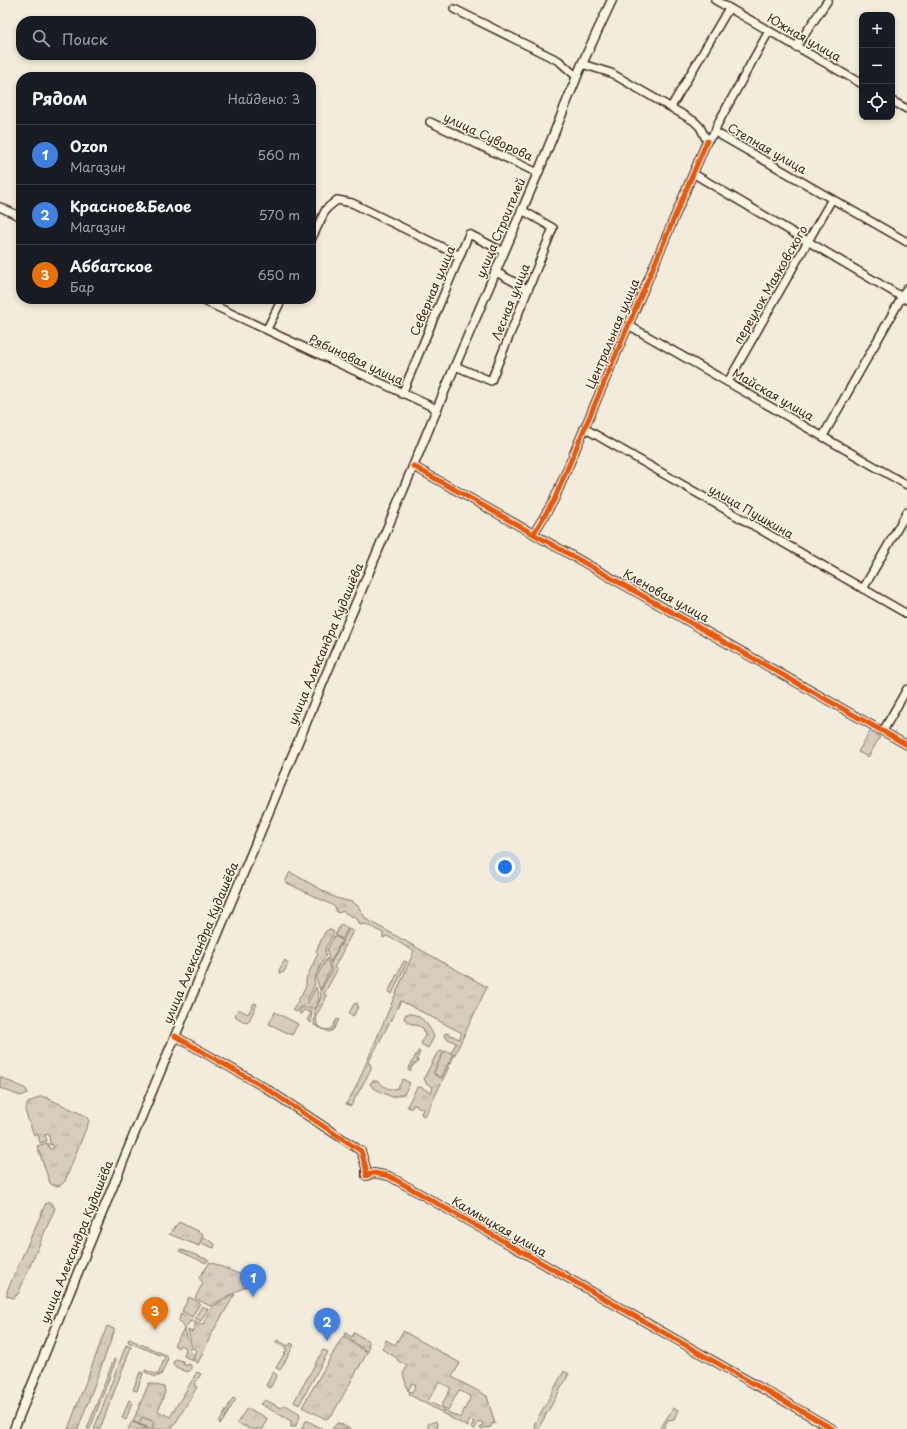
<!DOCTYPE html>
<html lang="ru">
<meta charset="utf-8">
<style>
body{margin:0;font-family:"Playpen Sans",sans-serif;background:#20242c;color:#f1f3f6}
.controls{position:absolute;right:12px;top:12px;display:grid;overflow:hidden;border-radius:8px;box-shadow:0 2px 6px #0003}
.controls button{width:36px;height:36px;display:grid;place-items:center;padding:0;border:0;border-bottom:1px solid #363941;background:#171b24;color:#f1f3f6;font:20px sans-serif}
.you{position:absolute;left:505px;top:867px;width:14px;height:14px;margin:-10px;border:3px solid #fff;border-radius:50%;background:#1a73e8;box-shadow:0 0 0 6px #1a73e833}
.badge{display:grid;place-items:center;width:26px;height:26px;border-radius:50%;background:#1f6fb2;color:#fff;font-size:13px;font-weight:700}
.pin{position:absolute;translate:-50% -33px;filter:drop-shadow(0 1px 2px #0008)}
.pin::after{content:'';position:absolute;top:21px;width:14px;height:12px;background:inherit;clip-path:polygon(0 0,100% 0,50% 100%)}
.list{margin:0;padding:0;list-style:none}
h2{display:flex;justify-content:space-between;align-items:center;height:52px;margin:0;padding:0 16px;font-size:17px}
h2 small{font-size:13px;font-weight:400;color:#9ea1a6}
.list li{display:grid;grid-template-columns:26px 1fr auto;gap:12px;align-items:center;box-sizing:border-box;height:60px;padding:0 16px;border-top:1px solid #363941}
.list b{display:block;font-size:15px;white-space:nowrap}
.list p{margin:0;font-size:13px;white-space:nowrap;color:#9ea1a6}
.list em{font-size:13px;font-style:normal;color:#9ea1a6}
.icon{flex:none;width:22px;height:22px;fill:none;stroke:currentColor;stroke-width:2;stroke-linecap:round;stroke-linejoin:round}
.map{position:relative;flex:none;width:907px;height:1429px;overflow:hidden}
.search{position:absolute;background:#171b24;box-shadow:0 2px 6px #0003;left:16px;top:16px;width:300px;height:44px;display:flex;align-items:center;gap:10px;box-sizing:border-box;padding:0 14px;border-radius:16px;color:#9ea1a6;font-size:15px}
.panel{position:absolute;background:#171b24;box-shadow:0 2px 6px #0003;left:16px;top:72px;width:300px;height:232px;border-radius:16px}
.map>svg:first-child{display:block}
.grass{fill:url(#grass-tufts);stroke:#887c6e}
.park{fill:url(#park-crowns);stroke:#887c6e}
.pitch{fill:#d6cdbd;stroke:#887c6e}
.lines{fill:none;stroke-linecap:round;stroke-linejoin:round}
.minor-casing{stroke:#3b2a1e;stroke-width:10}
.major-casing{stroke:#3b2a1e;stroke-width:11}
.minor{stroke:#fcf5e5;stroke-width:7}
.major{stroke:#fcf5e5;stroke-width:8}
.cycleway-casing{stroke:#fcf5e5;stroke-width:8}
.cycleway{stroke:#e8590c;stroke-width:5}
.labels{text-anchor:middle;stroke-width:3;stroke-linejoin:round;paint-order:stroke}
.street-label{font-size:12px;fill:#3b2a1e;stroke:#fcf5e5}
</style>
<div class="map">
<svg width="907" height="1429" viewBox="0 0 907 1429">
<defs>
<pattern id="grass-tufts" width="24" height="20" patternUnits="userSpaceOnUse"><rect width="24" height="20" fill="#d6cdbd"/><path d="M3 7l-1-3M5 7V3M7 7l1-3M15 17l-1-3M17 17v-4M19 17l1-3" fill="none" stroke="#b9b0a2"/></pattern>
<pattern id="park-crowns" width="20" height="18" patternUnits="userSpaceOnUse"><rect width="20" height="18" fill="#d6cdbd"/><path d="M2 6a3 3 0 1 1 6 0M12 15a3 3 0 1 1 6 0" fill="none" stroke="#b9b0a2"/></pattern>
</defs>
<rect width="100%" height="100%" fill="#f4eddd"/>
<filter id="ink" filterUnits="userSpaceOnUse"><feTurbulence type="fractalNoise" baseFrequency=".025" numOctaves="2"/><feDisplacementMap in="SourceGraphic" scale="8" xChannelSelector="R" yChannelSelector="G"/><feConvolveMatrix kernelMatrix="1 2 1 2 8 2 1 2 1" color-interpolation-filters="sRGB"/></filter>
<g filter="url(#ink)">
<g class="grass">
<polygon points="290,872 336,898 352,902 358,906 366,919 487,987 425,1117 421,1114 423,1109 415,1105 410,1109 407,1106 417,1087 421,1087 431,1093 433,1087 426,1083 424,1078 437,1053 441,1051 445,1052 434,1072 435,1075 441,1078 453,1054 451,1053 456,1043 446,1038 444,1034 447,1033 459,1039 462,1033 401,1001 368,1063 371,1065 371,1069 351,1106 346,1104 356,1087 414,951 387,936 383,938 383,933 365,924 360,925 358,920 342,911 340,913 336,912 336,908 330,904 285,882"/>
<polygon points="329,929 334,932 325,949 326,955 314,979 315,984 305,1005 300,1007 297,1012 293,1010 306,986 306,979 318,953 316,951 325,932"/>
<polygon points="349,929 353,931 334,968 337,970 324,994 327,996 316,1016 317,1025 325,1030 331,1029 337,1019 339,1020 333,1030 329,1032 314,1025 315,1011 321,997 320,992 332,970 330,965"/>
<polygon points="285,960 288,963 284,972 280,973 279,970"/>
<polygon points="404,961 407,962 392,994 388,992"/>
<polygon points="254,1003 257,1004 249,1021 244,1022 235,1016 238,1009 248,1014"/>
<polygon points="357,1003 358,1007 354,1015 351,1016 349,1013 354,1004"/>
<polygon points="305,1007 312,1010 311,1023 307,1020 311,1013 304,1010 301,1014 299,1013 301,1008"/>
<path d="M406,1014C420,1012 430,1026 434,1037L428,1048L421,1044L425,1035L423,1028C417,1024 407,1025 404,1018Z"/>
<polygon points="418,1051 420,1052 417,1059 418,1062 413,1065 410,1071 408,1070"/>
<polygon points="0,1077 24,1088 27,1090 27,1094 20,1096 0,1088"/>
<path d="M403,1079L410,1083L404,1094L392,1097L373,1088L370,1084L372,1081C383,1079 382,1093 398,1088Z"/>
<path d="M39,1097H45L86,1116L89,1121L65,1181C61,1186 55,1188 50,1183L37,1146L47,1143L50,1149L54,1148L52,1144L50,1145L49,1134L45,1135L47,1141L40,1143L38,1134L34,1135L25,1111L28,1103Z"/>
<polygon points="46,1203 51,1203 55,1208 18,1294 14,1298 7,1296 7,1291"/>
<polygon points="179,1222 203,1234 199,1246 169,1234"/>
<polygon points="180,1249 209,1260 206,1263 179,1251"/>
<polygon points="210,1262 256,1281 210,1306 195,1298 203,1283 199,1278"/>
<polygon points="235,1294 212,1333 198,1363 195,1362 193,1354 196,1353 195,1348 192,1349 188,1330 192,1332 196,1324 194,1323 195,1321 203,1325 212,1307"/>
<polygon points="189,1297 200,1303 192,1317 182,1311"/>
<polygon points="181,1313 193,1320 192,1322 190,1321 185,1329 193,1361 184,1356 186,1348 180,1345 178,1348 174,1345 184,1329 179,1320"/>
<polygon points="107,1326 114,1329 114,1332 78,1429 68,1429"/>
<polygon points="403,1331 460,1363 452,1377 487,1396 495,1424 492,1423 491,1427 480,1429 483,1423 479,1421 475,1429 471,1428 474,1422 470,1420 468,1424 468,1427 442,1413 444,1410 460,1418 471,1397 459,1390 448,1410 441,1406 451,1388 439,1382 428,1401 443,1409 441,1412 410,1395 409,1391 412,1392 416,1385 412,1383 408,1391 403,1374 407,1366 398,1361 397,1358 382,1349 386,1340 395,1345"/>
<polygon points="345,1333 352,1337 354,1333 369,1341 368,1352 344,1335"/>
<polygon points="343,1336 367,1353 332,1415 326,1419 302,1407"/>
<polygon points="129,1339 166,1355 168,1359 161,1375 155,1377 145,1372 145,1370 158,1375 165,1357 128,1342"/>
<polygon points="277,1340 288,1346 291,1343 294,1345 280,1370 276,1368 287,1349 276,1343"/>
<polygon points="126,1345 131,1347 100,1429 94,1429"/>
<polygon points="323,1350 328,1352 299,1405 294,1402"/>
<polygon points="114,1359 116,1360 90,1429 87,1429"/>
<polygon points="177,1359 184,1362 183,1364 187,1366 188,1364 191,1365 191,1370 187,1372 174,1366 173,1362"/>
<polygon points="564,1371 569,1374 538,1429 535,1429 534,1425"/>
<polygon points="140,1372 143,1373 137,1391 133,1390"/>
<polygon points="197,1372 201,1374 194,1385 197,1387 172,1429 152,1429 154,1422 142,1417 139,1424 133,1421 149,1383 164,1387 165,1392 158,1411 170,1417"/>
<polygon points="273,1372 277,1375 270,1388 266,1386"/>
<polygon points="233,1398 236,1399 221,1424 219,1423"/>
<polygon points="129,1400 132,1402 126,1420 122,1418"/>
<polygon points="266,1400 281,1408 285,1405 299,1413 300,1417 295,1427 291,1427 291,1421 260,1404"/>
<polygon points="673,1408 678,1410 674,1419 668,1420 663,1429 660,1429"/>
<polygon points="306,1421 308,1421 323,1429 301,1429"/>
<polygon points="436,1421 438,1429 428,1429 428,1424"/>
<polygon points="132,1422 146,1428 146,1429 128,1429"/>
<polygon points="337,1423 339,1423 350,1429 332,1429"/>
</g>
<g class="park">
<polygon points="870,731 880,737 868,757 858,752"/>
<polygon points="341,924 348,928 342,939 335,935"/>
<polygon points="334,936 342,940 330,963 327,950"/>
<polygon points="327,958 330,970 320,990 316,978"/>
<polygon points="316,987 319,999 314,1009 307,1005"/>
<polygon points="447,1051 453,1054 441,1078 434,1074 434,1072 443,1053"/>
<polygon points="204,1237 215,1244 214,1248 201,1243"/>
<polygon points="202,1306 208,1309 201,1321 195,1318"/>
<polygon points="247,1408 267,1418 263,1429 250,1429 237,1423"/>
<polygon points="142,1417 154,1422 152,1429 146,1429 147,1427 139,1424"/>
</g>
<polygon class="pitch" points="275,1012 298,1024 292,1035 269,1024"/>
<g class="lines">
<defs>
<g id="minor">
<polyline points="715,0 862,84"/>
<polyline points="454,9 559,61 577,77"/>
<polyline points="796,47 828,0"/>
<polyline points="582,64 611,73 694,121 700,127 707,141 715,132 907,242"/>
<polyline points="892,101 907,109"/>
<polyline points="671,107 729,8"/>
<polyline points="430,122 538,173"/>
<polyline points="715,132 717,125 769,31"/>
<polyline points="694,174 907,300"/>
<polyline points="0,207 21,217"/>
<polyline points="311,240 326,209 337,200 352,203 460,256"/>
<polyline points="496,272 527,289"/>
<polyline points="200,299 437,409"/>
<polyline points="628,325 907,485"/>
<polyline points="267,329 282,299"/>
<polyline points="455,366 491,381 553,228 522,210"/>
<polyline points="728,382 832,199"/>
<polyline points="402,394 469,234 504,252"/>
<polyline points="584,428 907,614"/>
<polyline points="823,436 907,288"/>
<polyline points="413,466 907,745"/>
<polyline points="534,533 554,500 707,141"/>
<polyline points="863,589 907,512"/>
<polyline points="883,731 907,689"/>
<polyline points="175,1036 264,1087 361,1151 366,1168 366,1176 374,1173 389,1176 833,1429"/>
</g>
<polyline id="major" points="14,1429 133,1137 455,366 538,173 582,64 612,0"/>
</defs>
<use href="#minor" class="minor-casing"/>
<use href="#major" class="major-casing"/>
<use href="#minor" class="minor"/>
<use href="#major" class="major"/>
<defs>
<g id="cycleway">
<polyline points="413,466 907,745"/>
<polyline points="534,533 554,500 707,141"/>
<polyline points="175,1036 264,1087 361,1151 366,1168 366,1176 374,1173 389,1176 833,1429"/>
</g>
</defs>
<use href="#cycleway" class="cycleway-casing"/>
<use href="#cycleway" class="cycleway"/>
</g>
</g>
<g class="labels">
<g class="street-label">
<text transform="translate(804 38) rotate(30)" y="4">Южная улица</text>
<text transform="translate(488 137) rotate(25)" y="4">улица Суворова</text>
<text transform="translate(767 149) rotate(30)" y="4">Степная улица</text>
<text transform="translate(501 228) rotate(-67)" y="4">улица Строителей</text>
<text transform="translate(771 285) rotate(-60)" y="4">переулок Маяковского</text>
<text transform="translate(433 291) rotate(-67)" y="4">Северная улица</text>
<text transform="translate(511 302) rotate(-68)" y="4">Лесная улица</text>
<text transform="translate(613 334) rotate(-67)" y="4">Центральная улица</text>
<text transform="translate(356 360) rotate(25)" y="4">Рябиновая улица</text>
<text transform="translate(773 395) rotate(30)" y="4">Майская улица</text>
<text transform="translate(751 512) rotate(30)" y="4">улица Пушкина</text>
<text transform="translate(666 596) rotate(29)" y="4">Кленовая улица</text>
<text transform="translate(326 644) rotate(-67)" y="4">улица Александра Кудашёва</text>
<text transform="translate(201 943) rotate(-67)" y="4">улица Александра Кудашёва</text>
<text transform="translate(499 1227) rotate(30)" y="4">Калмыцкая улица</text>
<text transform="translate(77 1242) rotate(-68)" y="4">улица Александра Кудашёва</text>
</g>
</g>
</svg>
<div class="controls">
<button>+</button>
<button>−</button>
<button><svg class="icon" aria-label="locate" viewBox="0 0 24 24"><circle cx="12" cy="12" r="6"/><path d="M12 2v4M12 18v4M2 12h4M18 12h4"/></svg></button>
</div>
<div class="you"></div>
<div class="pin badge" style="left:253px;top:1297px;background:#3f7fe0">1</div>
<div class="pin badge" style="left:327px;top:1341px;background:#3f7fe0">2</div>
<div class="pin badge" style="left:155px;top:1330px;background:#e8710a">3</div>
<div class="search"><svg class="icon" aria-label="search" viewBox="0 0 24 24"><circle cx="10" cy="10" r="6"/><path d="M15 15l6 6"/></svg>Поиск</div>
<section class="panel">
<h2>Рядом<small>Найдено: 3</small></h2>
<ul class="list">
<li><span class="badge" style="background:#3f7fe0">1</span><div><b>Ozon</b><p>Магазин</p></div><em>560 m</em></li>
<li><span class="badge" style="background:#3f7fe0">2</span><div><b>Красное&amp;Белое</b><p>Магазин</p></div><em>570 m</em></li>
<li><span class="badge" style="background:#e8710a">3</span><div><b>Аббатское</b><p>Бар</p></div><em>650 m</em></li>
</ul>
</section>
</div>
